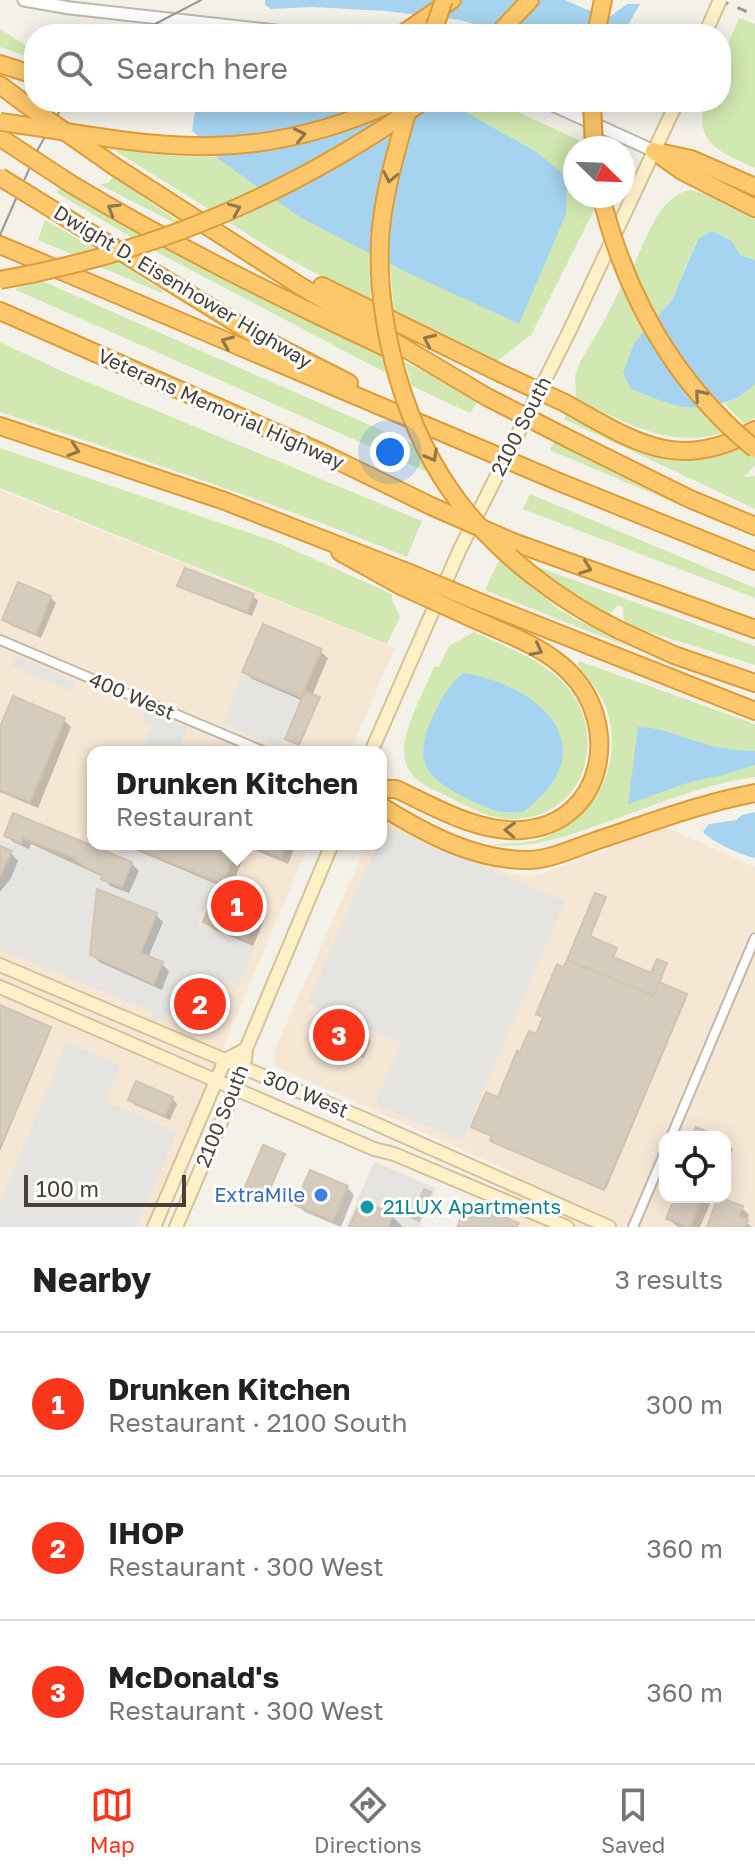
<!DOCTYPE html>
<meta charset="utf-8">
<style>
body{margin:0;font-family:"Golos Text",sans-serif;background:#f6f6f6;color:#222}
.controls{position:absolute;right:24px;bottom:24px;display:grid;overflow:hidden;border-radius:16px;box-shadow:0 4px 20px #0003}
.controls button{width:72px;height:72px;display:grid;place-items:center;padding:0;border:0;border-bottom:2px solid #e0e0e0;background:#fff;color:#222;font:40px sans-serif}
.compass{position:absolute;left:563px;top:136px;width:72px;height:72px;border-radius:50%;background:#fff;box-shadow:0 4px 20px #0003;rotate:113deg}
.scale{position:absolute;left:24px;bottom:20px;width:162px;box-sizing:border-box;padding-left:8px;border:4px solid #484137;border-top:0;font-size:22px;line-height:28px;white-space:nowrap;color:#484137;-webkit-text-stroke:6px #fff;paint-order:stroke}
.you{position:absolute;left:390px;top:452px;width:28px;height:28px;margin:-20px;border:6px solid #fff;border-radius:50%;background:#1a73e8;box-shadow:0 0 0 12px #1a73e833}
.badge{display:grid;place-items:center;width:52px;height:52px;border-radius:50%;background:#f9351c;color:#fff;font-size:26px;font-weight:700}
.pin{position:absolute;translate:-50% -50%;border:4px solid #fff;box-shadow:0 2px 8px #0006}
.popup{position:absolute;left:87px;top:746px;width:300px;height:104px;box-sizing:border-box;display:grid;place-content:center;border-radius:16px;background:#fff;filter:drop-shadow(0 2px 6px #0005);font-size:26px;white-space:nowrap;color:#767676}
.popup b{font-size:30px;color:#222}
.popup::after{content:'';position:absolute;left:50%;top:100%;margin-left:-16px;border:16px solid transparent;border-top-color:#fff}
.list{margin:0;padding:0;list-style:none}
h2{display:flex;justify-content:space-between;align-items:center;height:104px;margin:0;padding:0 32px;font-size:34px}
h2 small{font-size:26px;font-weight:400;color:#767676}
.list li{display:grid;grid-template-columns:52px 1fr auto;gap:24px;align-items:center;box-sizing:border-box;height:144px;padding:0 32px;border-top:2px solid #e0e0e0}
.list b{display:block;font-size:30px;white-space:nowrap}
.list p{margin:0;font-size:26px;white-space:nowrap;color:#767676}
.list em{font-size:26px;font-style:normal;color:#767676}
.icon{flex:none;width:44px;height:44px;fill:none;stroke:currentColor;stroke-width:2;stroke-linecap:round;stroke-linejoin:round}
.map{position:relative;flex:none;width:755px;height:1227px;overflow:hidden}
.search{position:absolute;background:#fff;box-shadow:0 4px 20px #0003;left:24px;right:24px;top:24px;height:88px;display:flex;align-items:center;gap:20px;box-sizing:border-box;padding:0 28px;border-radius:32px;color:#767676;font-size:30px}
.sheet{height:536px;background:#fff}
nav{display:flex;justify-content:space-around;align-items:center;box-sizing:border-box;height:112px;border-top:2px solid #e0e0e0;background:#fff;font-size:22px;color:#767676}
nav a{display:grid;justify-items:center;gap:4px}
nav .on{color:#f9351c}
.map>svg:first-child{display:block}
.residential{fill:#e8e2d7}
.commercial{fill:#f6e7d5;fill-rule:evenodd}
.green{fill:#d2e8b2}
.parking{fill:#e6e4e1;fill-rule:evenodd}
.water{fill:#a6d4f0}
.shadow{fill:#0003}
.building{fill:#d6ccbe;stroke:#d1c4b2;stroke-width:2}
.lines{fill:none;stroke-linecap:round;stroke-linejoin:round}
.minor-casing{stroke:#c0b8ab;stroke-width:12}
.tertiary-casing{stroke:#c0b8ab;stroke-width:15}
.secondary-casing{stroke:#d4c399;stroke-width:16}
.motorway-casing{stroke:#dd9c3a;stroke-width:20}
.minor{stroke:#fff;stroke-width:8}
.tertiary{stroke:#fff;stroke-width:11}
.secondary{stroke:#fef0c9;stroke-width:12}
.motorway{stroke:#fdc86b;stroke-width:16}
.tram{stroke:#989898;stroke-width:2}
.rail{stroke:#989898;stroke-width:3;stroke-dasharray:10 10;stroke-linecap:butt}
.secondary-bridge-casing{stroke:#d4c399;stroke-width:16;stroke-linecap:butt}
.motorway-bridge-casing{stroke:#dd9c3a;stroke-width:20;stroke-linecap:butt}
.secondary-bridge{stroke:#fef0c9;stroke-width:12}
.motorway-bridge{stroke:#fdc86b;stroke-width:16}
.oneway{stroke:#90774c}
.shop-dot{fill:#3f7fe0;stroke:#fff;stroke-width:3}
.culture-dot{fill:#0f9aa8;stroke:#fff;stroke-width:3}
.labels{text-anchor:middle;stroke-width:6;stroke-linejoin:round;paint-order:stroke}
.street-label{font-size:20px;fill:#484137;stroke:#fff}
.shop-label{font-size:20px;fill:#366cbe;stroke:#fff;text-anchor:end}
.culture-label{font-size:20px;fill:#0d838f;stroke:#fff;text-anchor:start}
</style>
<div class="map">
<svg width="755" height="1227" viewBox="0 0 755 1227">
<rect width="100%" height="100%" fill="#f4f1e9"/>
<polygon class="residential" points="374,1162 436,1188 419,1227 346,1227"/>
<g class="commercial">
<polygon points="0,490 395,648 350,752 93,752 93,844 309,844 147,1227 0,1227"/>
<path d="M381,820L510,874L534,877L666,827L755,867V1227H489L513,1172L275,1066L274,1051L367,844H381ZM665,1137H725V1197H665Z"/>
</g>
<g class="green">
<path d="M739,18L755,24V168C722,153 694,144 704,102H721V60Z"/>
<polygon points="0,29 34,51 34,59 0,47"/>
<polygon points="448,102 496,102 585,143 586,148 575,148 575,196 594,196 596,206 531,335 497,361 394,314 390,263 519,324 535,151"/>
<polygon points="112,149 175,156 217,157 263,189 212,211"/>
<polygon points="113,177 181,223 178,225 99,184 108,183"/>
<polygon points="63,181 155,233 136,240 57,193"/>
<path d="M691,190L713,196L755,217V260L740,255L732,241L697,240L672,300L657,317L632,268C646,242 658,195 691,190Z"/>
<polygon points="276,199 301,218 369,252 372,304 271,249 228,222"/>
<polygon points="45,220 98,250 76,256 38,240"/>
<polygon points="173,243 381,351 386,373 153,250"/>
<polygon points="116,261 163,291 162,293 98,266"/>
<polygon points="40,280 415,445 430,473 16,290 18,285"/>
<path d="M623,283L704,405L729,431C672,451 626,423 576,399L575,376L580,362L602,325Z"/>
<path d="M0,342L68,374L422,521L407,557C274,502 137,458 0,412Z"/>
<polygon points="405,362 480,398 470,413 412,386"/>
<polygon points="755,384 755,418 745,424 724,404 748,391"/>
<polygon points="568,413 635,444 717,451 750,448 755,452 755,465 744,477 755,476 755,509 564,419"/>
<polygon points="557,438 755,532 755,537 550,450"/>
<polygon points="0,448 276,542 392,594 392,600 400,617 387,644 0,488"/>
<polygon points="530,494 755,588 755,598 523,509"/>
<polygon points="499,560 561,611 631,648 485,590"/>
<polygon points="538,567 755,646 755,665 633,627 624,622 623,607 618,605 609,615 570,592"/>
<path d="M474,632C506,647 545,660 568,688C608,737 585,815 517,819C491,821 465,805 443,794C424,786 405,776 404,753C403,728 425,690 434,667H439L449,646Z"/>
<path d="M579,661L755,724V777C702,784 651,807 601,824C565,837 532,849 493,845C500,843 509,844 517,843C531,843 546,838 558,831C603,808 624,753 605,705C598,690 588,677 577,664Z"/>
</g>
<g class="parking">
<polygon points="16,656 75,681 70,691 12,666"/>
<polygon points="242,674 302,698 280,748 223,724"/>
<polygon points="145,710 188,728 178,752 169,752 144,744 152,724 142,720"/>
<polygon points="385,826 565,901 462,1141 375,1104 401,1043 308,1002 377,844 381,844"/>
<path d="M0,840L21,846L23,844L62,857L122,887L132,862L117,855L122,846L214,883L197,925L255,947L238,985L225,980L220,991L194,980L178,1016L169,1013L162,1021L151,1019L153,1012L0,950V876L14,851L0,845ZM98,889L157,913L141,953L163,962L155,984L90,955Z"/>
<polygon points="67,1042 120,1065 106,1101 177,1132 136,1227 0,1227 0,1203"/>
<polygon points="376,1168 434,1192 419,1227 393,1227 400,1210 365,1195"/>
</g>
<g class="water">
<polygon points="265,0 565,0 585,9 611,16 627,4 640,4 623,34 509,34 460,20 385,11 312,7 271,9 265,5"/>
<polygon points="197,102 448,102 535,151 561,172 567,185 566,214 519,324 404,271 301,218 220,160 192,130"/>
<path d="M712,231L732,241L740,255L755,260V384C737,403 705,411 679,406C663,403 646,394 631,389L623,373L634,343L672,300L698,239Z"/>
<path d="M463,673C542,685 608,749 523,812C515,812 506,813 498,811C479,806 433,785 426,766C419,748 427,729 435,712C442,697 450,684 463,673Z"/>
<path d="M638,727C660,727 677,736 699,742C717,748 736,751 755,751V765L723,775L690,782L628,804Z"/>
<path d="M755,812V858C741,855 712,842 703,832L709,824L736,820L742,815Z"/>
</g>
<g class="shadow">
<polygon points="180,585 253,596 258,601 252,616 185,590"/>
<polygon points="50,597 56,603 41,638 10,625 5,619"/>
<polygon points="320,651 328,658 312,696 319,700 300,744 288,739 303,701 252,679 244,671"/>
<polygon points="64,720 71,727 38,808 0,792 0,732"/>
<polygon points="14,815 131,863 139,871 129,893 110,886 103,877 31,844 29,849 13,842 6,835"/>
<polygon points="121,844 296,844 288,864 248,847 230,890"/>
<polygon points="0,849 11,853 18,861 11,878 0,892"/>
<polygon points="605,899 590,938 616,949 613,959 652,976 666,965 659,984 687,997 606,1189 493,1142 499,1099 521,1055 537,1037 564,970"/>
<polygon points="258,910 265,918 253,946 213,929 206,922"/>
<polygon points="156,915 163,922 148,958 162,964 169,971 162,990 99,962 92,954"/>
<polygon points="221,994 208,1028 181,1017"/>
<polygon points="0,1007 51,1030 0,1151"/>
<polygon points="172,1098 177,1104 170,1120 135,1105 130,1099"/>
<polygon points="725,1141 733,1149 725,1169"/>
<polygon points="283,1156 268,1197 248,1189"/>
<polygon points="347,1187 354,1195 341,1227 305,1212 297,1205"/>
<polygon points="677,1197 713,1197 700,1227 678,1227 668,1219"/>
<polygon points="742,1208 749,1215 746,1222 752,1227 709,1227"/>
<polygon points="392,1216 403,1227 352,1227"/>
</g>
<g class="building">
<polygon points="185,568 254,594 247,612 177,586"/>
<polygon points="18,582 51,596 36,634 2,620"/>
<polygon points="263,624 322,649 301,697 242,672"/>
<polygon points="305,691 320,697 299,745 285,739"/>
<polygon points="13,696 65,718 30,802 0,790 0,727"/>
<polygon points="13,813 132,862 122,887 101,879 102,874 85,867 72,857 23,838 21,843 4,836"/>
<polygon points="127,844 239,844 223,884"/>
<polygon points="248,844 286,844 281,858"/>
<polygon points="0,846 12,851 0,876"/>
<polygon points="97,889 157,913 141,953 163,962 154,984 90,955"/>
<polygon points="216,891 259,909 246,940 203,922"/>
<polygon points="595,893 606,897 590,936 617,948 613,957 651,973 657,959 667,963 654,996 567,960"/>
<polygon points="567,960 654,996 659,982 687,994 604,1190 490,1141 492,1136 471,1127 486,1092 498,1097 517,1051 520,1052 529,1031 536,1034 543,1017 536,1014 557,964 563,967"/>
<polygon points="193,980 222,992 207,1028 178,1016"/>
<polygon points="0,1005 51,1027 2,1144 0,1143"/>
<polygon points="328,1022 370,1041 363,1057 346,1051 345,1053 320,1043"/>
<polygon points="136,1081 173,1097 165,1116 128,1100"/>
<polygon points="696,1127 720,1137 691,1137"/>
<polygon points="263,1145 285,1154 266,1198 244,1189"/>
<polygon points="310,1170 348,1186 333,1221 295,1205"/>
<polygon points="424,1189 431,1192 419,1221 412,1218"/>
<polygon points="675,1197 703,1197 690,1227 666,1219"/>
<polygon points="718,1197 743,1206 739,1216 748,1220 745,1227 707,1227"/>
<polygon points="361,1201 393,1214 388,1227 349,1227"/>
<polygon points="468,1202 519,1223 517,1227 457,1227"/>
</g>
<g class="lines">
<defs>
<g id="minor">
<polyline points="0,640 265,752"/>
<polyline points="671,1137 755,938"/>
<polyline points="633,1227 665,1152"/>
</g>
<g id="tertiary">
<polyline points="24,0 70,8 303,34"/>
<polyline points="546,102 654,151"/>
</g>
<g id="secondary">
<polyline points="371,752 460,549 568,334 677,102"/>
<polyline points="0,965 367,1120 609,1227"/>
<polyline points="0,987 374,1149 394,1154 567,1227"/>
<polyline points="154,1227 225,1060 246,1049"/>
<polyline points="176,1227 244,1068 246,1049 332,844"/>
</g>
<g id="motorway">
<polyline points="402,34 452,0"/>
<polyline points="498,34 530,0"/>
<polyline points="596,34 603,0"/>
<polyline points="0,64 34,75"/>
<polyline points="0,85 24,103"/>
<polyline points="654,151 682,171 755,208"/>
<polyline points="663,153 691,159 755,187"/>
<polyline points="114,166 297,284 487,397"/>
<path d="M71,184C174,246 282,299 391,350"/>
<polyline points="68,219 255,335 349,383"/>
<polyline points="0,245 453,437"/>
<polyline points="322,286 500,373"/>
<polyline points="0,311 318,451 431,506"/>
<path d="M565,403C634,441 677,474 755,430"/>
<polyline points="0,426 222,500 407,572"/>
<polyline points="569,439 690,499 755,526"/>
<polyline points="559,482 755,561"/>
<polyline points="513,542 755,629"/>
<polyline points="340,552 401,586"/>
<polyline points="474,600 755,711"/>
<polyline points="619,630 674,655 755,683"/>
<path d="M381,789H396C435,807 477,833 522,830C605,824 622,724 569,672C543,645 501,632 467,616"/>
<path d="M381,806C426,834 476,861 530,860C553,859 579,846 601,839C652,822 702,803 755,793"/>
</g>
</defs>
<use href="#minor" class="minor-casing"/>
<use href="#tertiary" class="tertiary-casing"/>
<use href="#secondary" class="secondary-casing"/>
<use href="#motorway" class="motorway-casing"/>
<use href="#minor" class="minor"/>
<use href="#tertiary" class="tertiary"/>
<use href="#secondary" class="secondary"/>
<use href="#motorway" class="motorway"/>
<g class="tram">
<polyline points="136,34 201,0"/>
<polyline points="0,235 38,149 65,102"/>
</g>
<polyline class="rail" points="719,0 755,15"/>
<defs>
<polyline id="secondary-bridge" points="705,34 720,0"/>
<g id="motorway-bridge">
<polyline points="435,26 444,0"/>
<path d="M410,102C398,146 383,192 380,239C376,326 405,432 459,502C499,555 560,601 619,630"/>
<polyline points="592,102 594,148"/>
<polyline points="24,103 114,166"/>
<path d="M0,122C62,130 131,145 194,146C263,148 331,131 394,102"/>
<polyline points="4,140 71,184"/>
<polyline points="0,177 68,219"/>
<path d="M601,196C626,296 675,384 755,449"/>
<path d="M0,280C153,253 295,192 422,102"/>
<polyline points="500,373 565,403"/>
<polyline points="487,397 569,439"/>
<polyline points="453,437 559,482"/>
<polyline points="431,506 513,542"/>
<polyline points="407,572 474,600"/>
<polyline points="401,586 467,616"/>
</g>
</defs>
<use href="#secondary-bridge" class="secondary-bridge-casing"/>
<use href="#motorway-bridge" class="motorway-bridge-casing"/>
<use href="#secondary-bridge" class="secondary-bridge"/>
<use href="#motorway-bridge" class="motorway-bridge"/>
</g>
<defs><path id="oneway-chevron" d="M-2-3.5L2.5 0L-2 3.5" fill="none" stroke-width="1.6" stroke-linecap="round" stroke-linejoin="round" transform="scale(2)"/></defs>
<g class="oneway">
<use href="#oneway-chevron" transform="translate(300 135) rotate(-12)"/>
<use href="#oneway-chevron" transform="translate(390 177) rotate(101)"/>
<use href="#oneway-chevron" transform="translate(113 209) rotate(-149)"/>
<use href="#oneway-chevron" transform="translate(235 209) rotate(-24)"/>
<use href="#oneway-chevron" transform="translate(429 340) rotate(-155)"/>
<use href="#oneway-chevron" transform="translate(227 342) rotate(-157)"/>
<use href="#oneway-chevron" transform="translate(700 395) rotate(-130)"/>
<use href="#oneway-chevron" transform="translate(74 450) rotate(18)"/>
<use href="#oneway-chevron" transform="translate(432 456) rotate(62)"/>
<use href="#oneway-chevron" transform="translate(586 568) rotate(20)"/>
<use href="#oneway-chevron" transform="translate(537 650) rotate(27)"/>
<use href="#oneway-chevron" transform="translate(510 830) rotate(-178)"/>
</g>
<circle class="shop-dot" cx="321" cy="1195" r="8"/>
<circle class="culture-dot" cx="367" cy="1207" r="8"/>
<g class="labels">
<g class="street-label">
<text transform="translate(183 287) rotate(31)" y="7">Dwight D. Eisenhower Highway</text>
<text transform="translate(221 409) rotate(24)" y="7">Veterans Memorial Highway</text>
<text transform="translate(521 426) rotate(-63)" y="7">2100 South</text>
<text transform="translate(132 696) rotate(23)" y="7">400 West</text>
<text transform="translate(306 1094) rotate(23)" y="7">300 West</text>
<text transform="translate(222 1116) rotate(-68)" y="7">2100 South</text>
</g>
<g class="shop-label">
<text x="305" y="1202">ExtraMile</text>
</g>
<g class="culture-label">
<text x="383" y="1214">21LUX Apartments</text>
</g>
</g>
</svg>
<div class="controls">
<button><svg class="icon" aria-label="locate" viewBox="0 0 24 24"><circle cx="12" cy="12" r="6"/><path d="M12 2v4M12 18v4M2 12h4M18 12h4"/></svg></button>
</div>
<svg class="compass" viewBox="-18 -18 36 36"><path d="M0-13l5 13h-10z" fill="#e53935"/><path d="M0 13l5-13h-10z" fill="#767676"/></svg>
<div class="scale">100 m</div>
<div class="you"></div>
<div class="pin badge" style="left:237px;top:906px">1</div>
<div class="popup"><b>Drunken Kitchen</b>Restaurant</div>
<div class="pin badge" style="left:200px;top:1004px">2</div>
<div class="pin badge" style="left:339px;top:1035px">3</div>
<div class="search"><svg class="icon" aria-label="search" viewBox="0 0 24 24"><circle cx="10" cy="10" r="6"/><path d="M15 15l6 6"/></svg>Search here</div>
</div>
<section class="sheet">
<h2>Nearby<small>3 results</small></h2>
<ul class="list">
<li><span class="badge">1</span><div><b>Drunken Kitchen</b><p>Restaurant · 2100 South</p></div><em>300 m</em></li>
<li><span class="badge">2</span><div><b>IHOP</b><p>Restaurant · 300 West</p></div><em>360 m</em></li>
<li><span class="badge">3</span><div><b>McDonald's</b><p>Restaurant · 300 West</p></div><em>360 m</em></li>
</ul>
</section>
<nav>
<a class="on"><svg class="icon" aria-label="map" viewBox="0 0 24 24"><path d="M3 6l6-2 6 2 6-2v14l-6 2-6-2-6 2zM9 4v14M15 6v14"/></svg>Map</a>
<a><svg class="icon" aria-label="directions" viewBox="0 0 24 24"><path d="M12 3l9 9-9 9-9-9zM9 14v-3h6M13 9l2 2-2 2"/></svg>Directions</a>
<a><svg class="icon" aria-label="saved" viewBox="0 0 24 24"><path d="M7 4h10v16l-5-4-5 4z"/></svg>Saved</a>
</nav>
